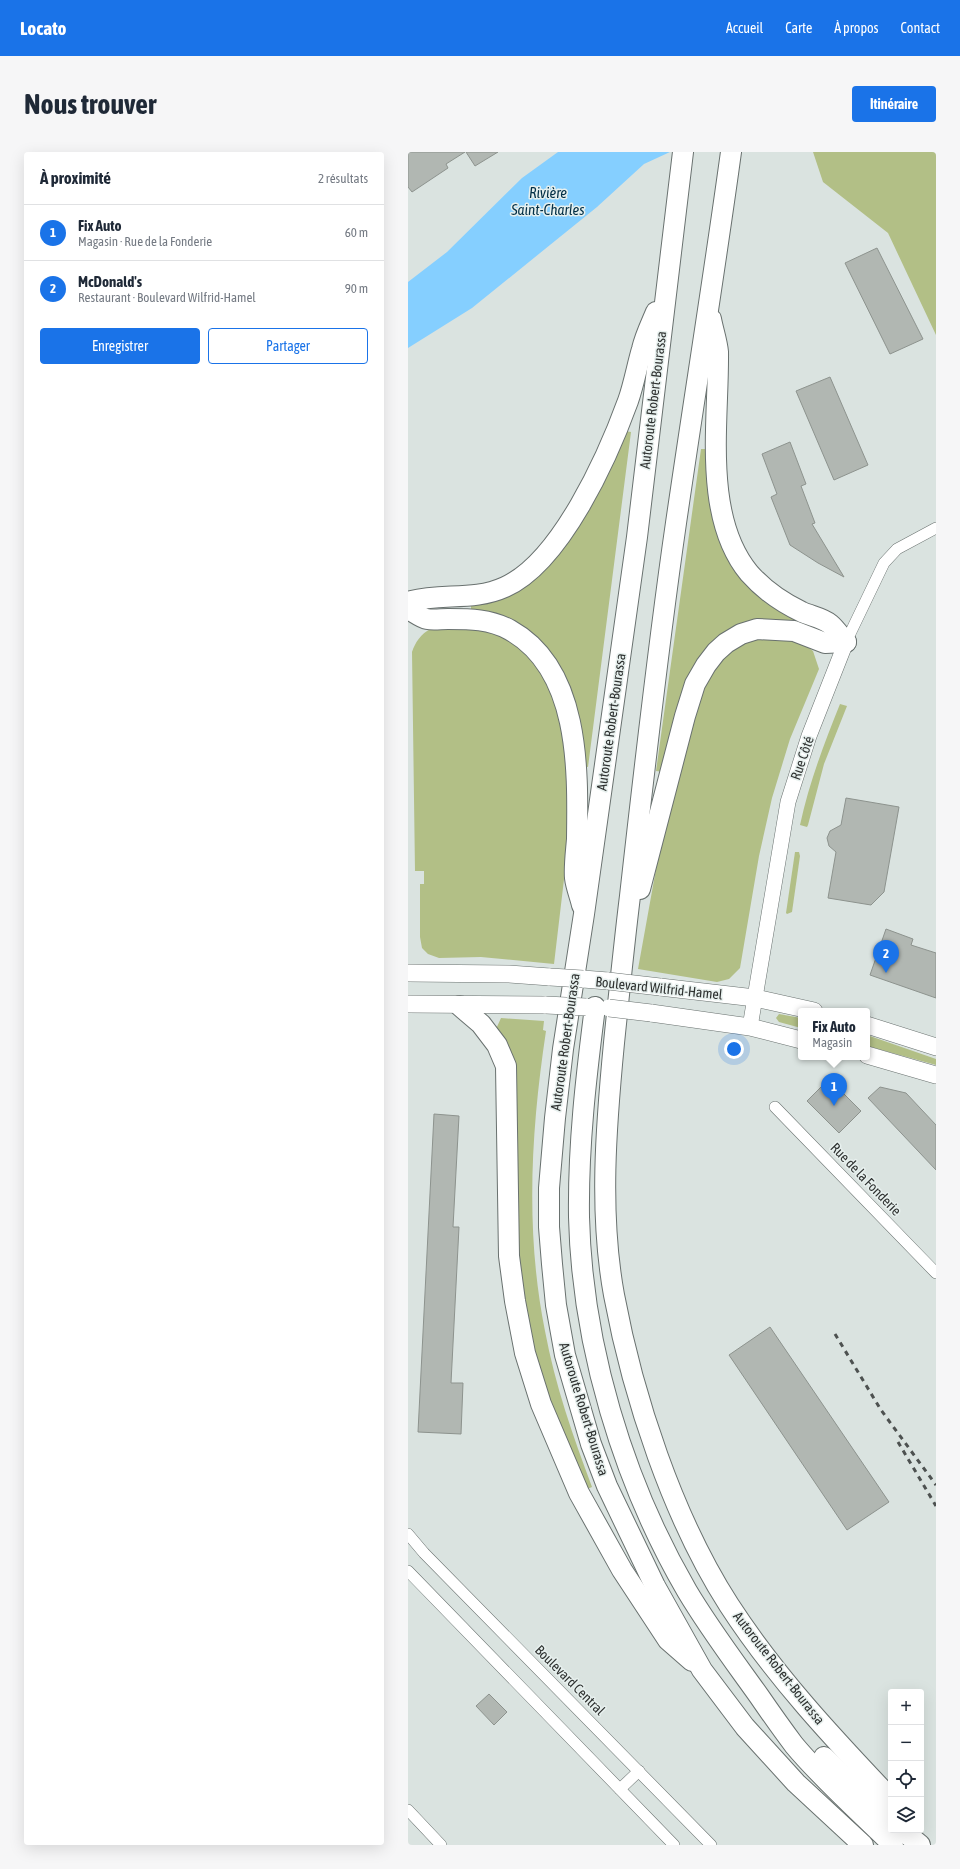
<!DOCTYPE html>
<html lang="fr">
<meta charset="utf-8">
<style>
body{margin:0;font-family:"Asap Condensed",sans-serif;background:#f6f6f7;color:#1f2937}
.controls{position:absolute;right:12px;bottom:12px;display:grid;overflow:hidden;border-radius:4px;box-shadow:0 4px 16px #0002}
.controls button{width:36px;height:36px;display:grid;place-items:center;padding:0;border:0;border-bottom:1px solid #e0e1e3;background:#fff;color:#1f2937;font:20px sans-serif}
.you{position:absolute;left:326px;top:897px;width:14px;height:14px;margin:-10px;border:3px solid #fff;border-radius:50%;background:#1a73e8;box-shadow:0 0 0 6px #1a73e833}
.badge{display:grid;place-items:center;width:26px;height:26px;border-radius:50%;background:#1a73e8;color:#fff;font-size:13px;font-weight:700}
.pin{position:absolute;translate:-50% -33px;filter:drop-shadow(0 1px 2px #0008)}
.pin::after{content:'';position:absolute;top:21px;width:14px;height:12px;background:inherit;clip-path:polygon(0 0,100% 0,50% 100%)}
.popup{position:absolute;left:390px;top:856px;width:72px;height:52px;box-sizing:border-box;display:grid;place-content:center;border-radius:4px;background:#fff;filter:drop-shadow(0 1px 3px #0005);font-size:13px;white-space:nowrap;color:#747a83}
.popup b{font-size:15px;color:#1f2937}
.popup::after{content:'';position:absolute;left:50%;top:100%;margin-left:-8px;border:8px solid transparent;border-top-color:#fff}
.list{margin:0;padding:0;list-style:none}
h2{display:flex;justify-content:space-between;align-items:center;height:52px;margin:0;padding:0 16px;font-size:17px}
h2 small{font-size:13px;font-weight:400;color:#747a83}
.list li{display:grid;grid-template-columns:26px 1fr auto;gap:12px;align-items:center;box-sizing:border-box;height:56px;padding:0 16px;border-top:1px solid #e0e1e3}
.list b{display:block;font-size:15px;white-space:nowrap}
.list p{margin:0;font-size:13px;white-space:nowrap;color:#747a83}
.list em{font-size:13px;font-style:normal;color:#747a83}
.actions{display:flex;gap:8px;padding:12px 16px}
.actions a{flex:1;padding:9px 0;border:1px solid #1a73e8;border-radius:4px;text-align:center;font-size:14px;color:#1a73e8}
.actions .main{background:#1a73e8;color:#fff}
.icon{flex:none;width:22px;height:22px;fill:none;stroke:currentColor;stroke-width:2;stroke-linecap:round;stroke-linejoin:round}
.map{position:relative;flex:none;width:528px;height:1693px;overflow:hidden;border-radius:4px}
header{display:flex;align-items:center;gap:24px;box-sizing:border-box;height:56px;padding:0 20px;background:#1a73e8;color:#fff}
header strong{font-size:19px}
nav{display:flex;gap:22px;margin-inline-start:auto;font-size:14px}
.intro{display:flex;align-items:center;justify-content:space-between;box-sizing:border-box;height:96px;padding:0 24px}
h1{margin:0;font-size:28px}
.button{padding:10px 18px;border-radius:4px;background:#1a73e8;color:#fff;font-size:14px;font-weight:700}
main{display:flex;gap:24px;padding:0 24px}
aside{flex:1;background:#fff;border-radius:4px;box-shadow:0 4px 16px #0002}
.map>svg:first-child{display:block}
.green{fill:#b2bf86}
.water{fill:#85cfff}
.building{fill:#b1b7b2;stroke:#8d938e}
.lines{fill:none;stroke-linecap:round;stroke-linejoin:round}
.street-casing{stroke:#69716f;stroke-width:12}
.secondary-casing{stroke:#69716f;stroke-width:16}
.primary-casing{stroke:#69716f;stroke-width:18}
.highway-casing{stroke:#69716f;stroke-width:22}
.street{stroke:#fff;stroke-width:11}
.secondary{stroke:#fff;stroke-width:15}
.primary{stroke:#fff;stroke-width:17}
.highway{stroke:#fff;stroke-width:20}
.rail{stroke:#4d5150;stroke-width:3;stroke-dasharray:5 5;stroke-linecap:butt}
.primary-bridge-casing{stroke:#69716f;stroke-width:18;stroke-linecap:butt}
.primary-bridge{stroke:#fff;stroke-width:17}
.labels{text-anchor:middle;stroke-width:3;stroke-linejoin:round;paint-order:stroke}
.street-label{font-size:14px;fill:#2e3130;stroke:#e7f0ee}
.water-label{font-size:15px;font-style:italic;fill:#022f46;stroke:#e7f0ee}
</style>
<header>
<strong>Locato</strong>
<nav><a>Accueil</a><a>Carte</a><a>À propos</a><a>Contact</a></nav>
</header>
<div class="intro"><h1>Nous trouver</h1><a class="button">Itinéraire</a></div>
<main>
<aside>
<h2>À proximité<small>2 résultats</small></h2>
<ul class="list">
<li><span class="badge">1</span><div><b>Fix Auto</b><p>Magasin · Rue de la Fonderie</p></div><em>60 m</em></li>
<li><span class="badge">2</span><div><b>McDonald's</b><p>Restaurant · Boulevard Wilfrid-Hamel</p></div><em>90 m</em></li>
</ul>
<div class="actions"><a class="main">Enregistrer</a><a>Partager</a></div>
</aside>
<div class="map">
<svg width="528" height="1693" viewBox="0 0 528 1693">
<rect width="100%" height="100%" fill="#dae3e0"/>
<g class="green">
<polygon points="405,0 528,0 528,183 480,81 415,30"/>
<polygon points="217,279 223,280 180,615 172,614 152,523 63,461 63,454 86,449 134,419 153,398 171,372"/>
<polygon points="293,297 300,297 319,395 387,464 384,471 313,486 256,620 248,619"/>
<path d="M73,476L107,490L135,519L149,553L157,589L161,641V685L146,812L73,805L31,806L20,802L14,796L12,785V732H16V719H7L4,500C7,491 13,481 23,477C31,474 63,476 73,476Z"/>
<polygon points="363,484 392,489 405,499 411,517 382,587 364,646 351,704 332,816 321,827 309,830 230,817 250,706 288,554 309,507 344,487"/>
<path d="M432,552L439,554L416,612L400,673L399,675L392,673C401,631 416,592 432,552Z"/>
<polygon points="387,700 391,700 392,704 384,760 379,762 378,761"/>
<polygon points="371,862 393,866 393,876 371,870 368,866"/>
<path d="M93,866L136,869L135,878L138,879C123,978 117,1080 137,1179C147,1233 165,1284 184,1335L177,1338L157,1297L116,1163L88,877Z"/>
<polygon points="459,883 528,907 528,913 459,894"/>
</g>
<polygon class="water" points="150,0 262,0 236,12 189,55 64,156 0,196 0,130 39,100 114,26"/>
<g class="building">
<polygon points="0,0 57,0 38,12 40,16 4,40 0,35"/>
<polygon points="58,0 90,0 67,14"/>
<polygon points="469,96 515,187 482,202 437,111"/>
<polygon points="422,225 460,313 426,328 388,239"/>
<polygon points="382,290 398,332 393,334 407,371 404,372 436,425 410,411 382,393 363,345 369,342 354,302"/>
<polygon points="438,646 491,655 476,740 463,753 420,746 428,700 421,694 419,686 422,679 433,673"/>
<polygon points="478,777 505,787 503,793 528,801 528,846 462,823"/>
<polygon points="421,927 453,959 431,981 399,949"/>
<polygon points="472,935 498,941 528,973 528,1018 460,946"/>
<polygon points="26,962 51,964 45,1075 51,1075 43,1231 55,1231 53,1282 10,1280"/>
<polygon points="362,1175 481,1350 439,1378 321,1203"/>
<polygon points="81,1542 99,1560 86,1573 68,1554"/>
</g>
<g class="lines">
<defs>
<g id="street">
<polyline points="438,490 476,411 489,397 528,376"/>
<polyline points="367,955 528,1121"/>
<polyline points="0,1382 16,1401 303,1693"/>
<polyline points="0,1419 266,1693"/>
<polyline points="212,1637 231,1619"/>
<polyline points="0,1658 33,1693"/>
</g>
<polyline id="secondary" points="342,875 380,650 401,584 438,490"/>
<g id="primary">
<polyline points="0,821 101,822 142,825"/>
<polyline points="175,827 200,829"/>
<polyline points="252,835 347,846 406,859"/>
<polyline points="0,852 138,853"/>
<polyline points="243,861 342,875 393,888"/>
<polyline points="459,873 528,895"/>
<polyline points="459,903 528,923"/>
</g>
<g id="highway">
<polyline points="275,0 229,385 176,762 155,897 147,966 141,1036 141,1075 144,1112 148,1153 157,1203 183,1292 199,1334 247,1434 294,1518 337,1575 388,1631 455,1693"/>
<path d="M323,0C306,124 286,247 268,371C250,495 236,619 222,744C216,793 211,842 206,891C198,974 191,1061 206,1143C225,1245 265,1366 321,1453C367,1524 425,1586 483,1647"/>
<path d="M303,167C305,178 309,189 310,200C311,268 294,364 341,421C355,437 375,451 394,460C403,464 415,466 422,472C428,477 433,485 438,490"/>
<path d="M0,450C33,440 64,450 97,435C153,410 200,304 220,249C226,232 229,214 234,197C237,184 243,172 248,160"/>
<path d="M0,457C6,460 13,466 19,467C25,468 33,467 40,467C62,467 82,467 102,478C172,517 170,617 169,687C168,700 166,714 167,726C168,735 172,744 174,753"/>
<polyline points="232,737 277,564 287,532 298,513 308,500 318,491 333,482 349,477 386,479 417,491 438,490"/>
<polyline points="52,854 73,872 89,893 98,914 101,1104 107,1149 117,1201 133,1252 171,1341 214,1418 260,1488 284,1509"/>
<path d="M187,855C178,925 170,994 171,1065C174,1193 215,1329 279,1439C301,1476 326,1509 351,1544C362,1560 374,1577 386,1593C416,1629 452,1660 485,1693"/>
<polyline points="416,1605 483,1669"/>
<polyline points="494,1678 512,1693"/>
</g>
</defs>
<use href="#street" class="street-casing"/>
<use href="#secondary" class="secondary-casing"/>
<use href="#primary" class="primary-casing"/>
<use href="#highway" class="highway-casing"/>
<use href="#street" class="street"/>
<use href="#secondary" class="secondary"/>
<use href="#primary" class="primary"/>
<use href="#highway" class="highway"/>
<g class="rail">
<polyline points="427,1182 473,1258 528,1333"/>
<polyline points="490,1290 528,1354"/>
</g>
<defs>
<g id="primary-bridge">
<polyline points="142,825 175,827"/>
<polyline points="200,829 252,835"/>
<polyline points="138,853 178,855"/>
<polyline points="201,856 243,861"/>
</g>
</defs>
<use href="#primary-bridge" class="primary-bridge-casing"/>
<use href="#primary-bridge" class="primary-bridge"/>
</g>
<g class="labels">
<g class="street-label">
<text transform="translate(245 248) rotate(-83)" y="5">Autoroute Robert-Bourassa</text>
<text transform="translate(203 570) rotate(-82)" y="5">Autoroute Robert-Bourassa</text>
<text transform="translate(394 606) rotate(-71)" y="5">Rue Côté</text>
<text transform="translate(251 836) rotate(6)" y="5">Boulevard Wilfrid-Hamel</text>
<text transform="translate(157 890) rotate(-82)" y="5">Autoroute Robert-Bourassa</text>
<text transform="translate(458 1027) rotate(46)" y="5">Rue de la Fonderie</text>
<text transform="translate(176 1257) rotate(73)" y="5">Autoroute Robert-Bourassa</text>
<text transform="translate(371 1516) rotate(52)" y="5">Autoroute Robert-Bourassa</text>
<text transform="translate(162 1528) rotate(45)" y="5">Boulevard Central</text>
</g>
<g class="water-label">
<text x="140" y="46">Rivière<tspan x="140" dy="17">Saint-Charles</tspan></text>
</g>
</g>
</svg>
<div class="controls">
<button>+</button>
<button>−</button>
<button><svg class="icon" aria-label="locate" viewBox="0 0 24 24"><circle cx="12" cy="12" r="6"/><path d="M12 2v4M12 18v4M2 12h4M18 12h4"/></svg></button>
<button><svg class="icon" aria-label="layers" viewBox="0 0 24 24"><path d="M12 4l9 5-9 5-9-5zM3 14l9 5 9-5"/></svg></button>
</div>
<div class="you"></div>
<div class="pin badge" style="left:426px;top:954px">1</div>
<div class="popup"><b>Fix Auto</b>Magasin</div>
<div class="pin badge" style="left:478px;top:821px">2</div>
</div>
</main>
